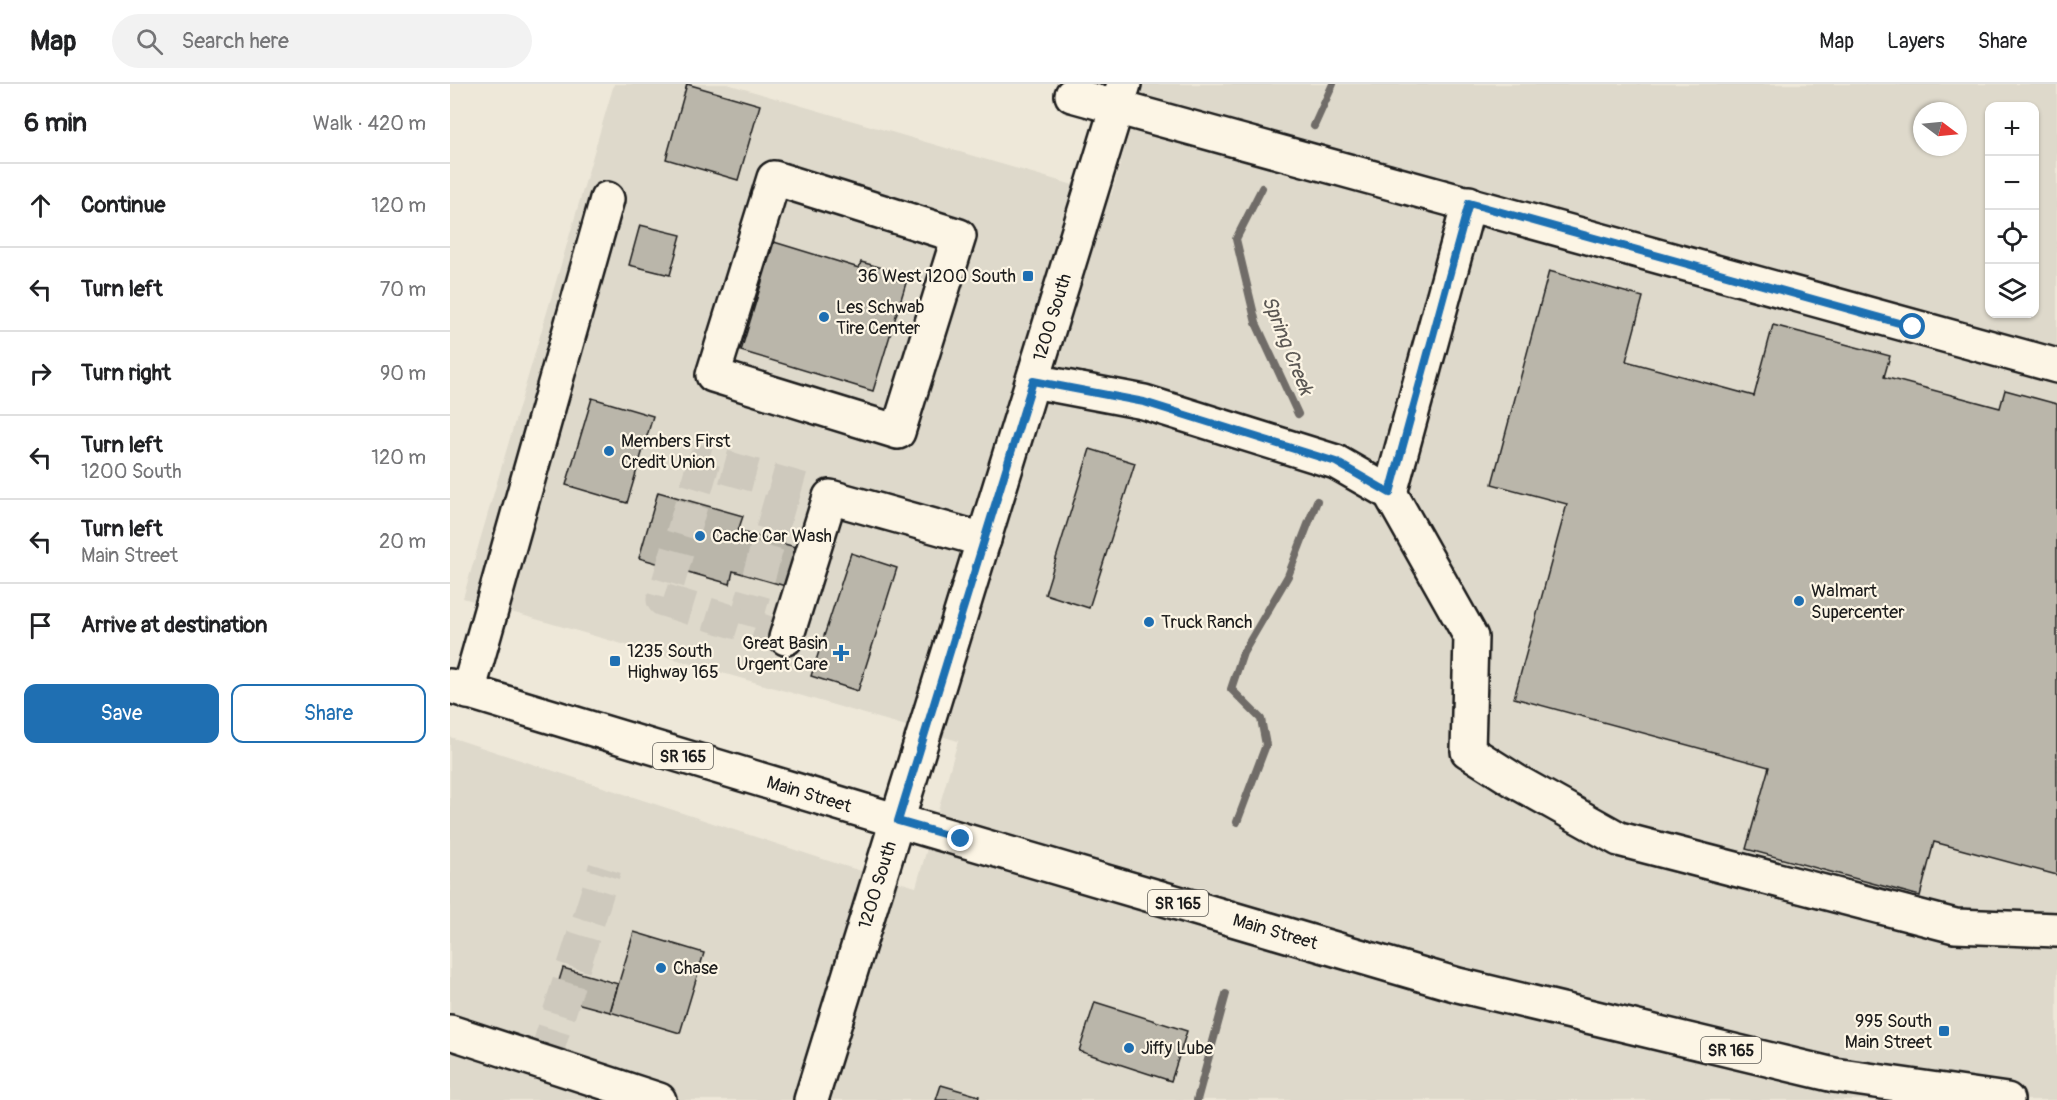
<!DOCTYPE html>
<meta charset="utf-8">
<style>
body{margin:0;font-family:Pangolin,sans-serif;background:#f2f2f2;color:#202124}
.controls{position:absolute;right:18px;top:18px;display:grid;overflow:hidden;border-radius:12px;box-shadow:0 2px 4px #0004}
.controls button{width:54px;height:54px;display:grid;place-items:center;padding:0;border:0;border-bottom:2px solid #e0e0e0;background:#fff;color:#202124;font:30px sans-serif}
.compass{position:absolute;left:1463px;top:18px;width:54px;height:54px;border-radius:50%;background:#fff;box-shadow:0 2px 4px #0004;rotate:106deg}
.stop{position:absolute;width:18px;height:18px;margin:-14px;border:4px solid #1f6fb2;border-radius:50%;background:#fff}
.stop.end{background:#1f6fb2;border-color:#fff;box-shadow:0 2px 6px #0008}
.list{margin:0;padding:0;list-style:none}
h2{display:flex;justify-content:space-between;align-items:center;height:78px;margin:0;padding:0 24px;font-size:26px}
h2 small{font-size:20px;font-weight:400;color:#757577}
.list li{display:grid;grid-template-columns:39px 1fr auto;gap:18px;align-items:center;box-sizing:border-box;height:84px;padding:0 24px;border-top:2px solid #e0e0e0}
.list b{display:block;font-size:22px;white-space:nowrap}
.list p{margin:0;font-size:20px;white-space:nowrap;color:#757577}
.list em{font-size:20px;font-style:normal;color:#757577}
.actions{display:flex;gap:12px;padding:18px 24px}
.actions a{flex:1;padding:14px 0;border:2px solid #1f6fb2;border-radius:12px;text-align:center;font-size:21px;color:#1f6fb2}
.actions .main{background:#1f6fb2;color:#fff}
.icon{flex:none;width:33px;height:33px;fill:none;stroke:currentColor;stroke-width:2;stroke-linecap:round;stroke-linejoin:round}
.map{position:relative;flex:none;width:1607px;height:1016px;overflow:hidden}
header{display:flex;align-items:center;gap:36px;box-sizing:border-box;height:84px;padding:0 30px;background:#fff;border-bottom:2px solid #e0e0e0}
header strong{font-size:28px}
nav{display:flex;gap:33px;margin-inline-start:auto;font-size:21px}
.search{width:420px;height:54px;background:#f2f2f2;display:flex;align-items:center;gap:15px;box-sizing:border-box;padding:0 21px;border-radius:33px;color:#757577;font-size:22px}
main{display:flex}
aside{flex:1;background:#fff}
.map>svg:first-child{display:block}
.built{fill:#ded9cb;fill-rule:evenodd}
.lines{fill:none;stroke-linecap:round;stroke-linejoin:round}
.stream{stroke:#6f6c67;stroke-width:8}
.building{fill:#bab6aa;stroke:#1c1c1c;stroke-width:1.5}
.minor-tunnel{stroke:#cec9bd;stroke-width:33;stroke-dasharray:33 16;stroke-linecap:butt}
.minor-casing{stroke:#1c1c1c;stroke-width:38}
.major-casing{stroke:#1c1c1c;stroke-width:38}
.minor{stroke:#fcf5e5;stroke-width:33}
.major{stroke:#fcf5e5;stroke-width:33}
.route{stroke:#1f6fb2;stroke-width:8}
.poi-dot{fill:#1f6fb2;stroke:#fcf5e5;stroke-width:2}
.labels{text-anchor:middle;stroke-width:4.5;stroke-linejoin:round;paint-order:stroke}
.shield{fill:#fcf5e5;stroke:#5f5d58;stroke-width:1.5}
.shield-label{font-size:16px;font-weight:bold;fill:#1c1c1c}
.poi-label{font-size:18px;fill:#1c1c1c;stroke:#fcf5e5;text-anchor:start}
.street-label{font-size:18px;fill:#1c1c1c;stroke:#fcf5e5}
.water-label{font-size:20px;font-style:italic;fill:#5b5854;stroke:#fcf5e5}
</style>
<header>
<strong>Map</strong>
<div class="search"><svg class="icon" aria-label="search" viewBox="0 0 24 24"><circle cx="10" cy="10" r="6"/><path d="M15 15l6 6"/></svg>Search here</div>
<nav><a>Map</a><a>Layers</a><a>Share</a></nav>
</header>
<main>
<aside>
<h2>6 min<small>Walk · 420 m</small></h2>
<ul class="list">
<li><svg class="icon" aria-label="ahead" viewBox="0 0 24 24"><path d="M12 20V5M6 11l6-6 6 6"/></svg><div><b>Continue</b></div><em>120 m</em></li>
<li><svg class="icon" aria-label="left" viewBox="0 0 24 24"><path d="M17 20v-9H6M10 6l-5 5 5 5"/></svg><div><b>Turn left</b></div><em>70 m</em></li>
<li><svg class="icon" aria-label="right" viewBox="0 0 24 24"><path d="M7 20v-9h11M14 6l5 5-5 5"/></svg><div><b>Turn right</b></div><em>90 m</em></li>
<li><svg class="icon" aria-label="left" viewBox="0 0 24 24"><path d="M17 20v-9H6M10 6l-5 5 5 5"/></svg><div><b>Turn left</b><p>1200 South</p></div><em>120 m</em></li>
<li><svg class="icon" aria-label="left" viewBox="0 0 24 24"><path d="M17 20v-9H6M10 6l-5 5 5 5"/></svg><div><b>Turn left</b><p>Main Street</p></div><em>20 m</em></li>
<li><svg class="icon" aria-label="arrive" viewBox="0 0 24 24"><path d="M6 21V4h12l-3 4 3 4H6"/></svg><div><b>Arrive at destination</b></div></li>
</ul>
<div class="actions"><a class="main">Save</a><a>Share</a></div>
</aside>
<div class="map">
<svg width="1607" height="1016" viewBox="0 0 1607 1016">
<rect width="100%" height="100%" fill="#eee8d9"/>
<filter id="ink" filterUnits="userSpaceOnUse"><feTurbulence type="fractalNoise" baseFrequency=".0167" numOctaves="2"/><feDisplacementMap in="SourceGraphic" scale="12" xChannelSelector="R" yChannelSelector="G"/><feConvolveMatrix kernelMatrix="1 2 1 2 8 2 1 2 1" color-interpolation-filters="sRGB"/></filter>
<g filter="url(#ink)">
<path class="built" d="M164,0H277L661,112L693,0H1607V1016H0V653L391,781L466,803L508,657L13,514ZM1540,22H1584V230H1540ZM1472,27H1508V63H1472Z"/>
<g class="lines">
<g class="stream">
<polyline points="864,42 883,0"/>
<polyline points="812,104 786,155 806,239 848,330"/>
<polyline points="787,738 816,661 811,635 781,605 793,569 838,492 867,417"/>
<polyline points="747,1016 776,910"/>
</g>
</g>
<g class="building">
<polygon points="237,0 310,21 288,96 216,75"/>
<polygon points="190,141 231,151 220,191 179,181"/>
<polygon points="324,158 409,184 411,178 440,186 438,193 456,199 423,307 291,267"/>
<polygon points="1099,187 1193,213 1176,277 1304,312 1323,241 1440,272 1434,293 1550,324 1555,306 1607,320 1607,791 1484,758 1470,812 1296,765 1319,683 1064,614 1117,420 1042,400"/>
<polygon points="142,314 203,332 177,419 116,401"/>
<polygon points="640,365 685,379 639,524 595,510"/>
<polygon points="208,408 293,432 288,447 349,464 339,503 283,487 280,500 189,474"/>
<polygon points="401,469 447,484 408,607 361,592"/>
<polygon points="184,848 254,869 230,949 160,928"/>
<polygon points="113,884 168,900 160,928 104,913"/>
<polygon points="645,918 737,947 721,997 629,967"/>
<polygon points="491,1001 529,1012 528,1016 486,1016"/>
</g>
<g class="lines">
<g class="minor-tunnel">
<polyline points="295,541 335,400"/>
<polyline points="336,554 213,516 254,377 380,413"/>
<polyline points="94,977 155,784"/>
</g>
<defs>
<g id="minor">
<polyline points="622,11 1607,282"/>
<polygon points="324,94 509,152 448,348 263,291"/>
<polyline points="583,297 694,318 886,378 940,409 1021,553 1018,667 1067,698 1169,755 1505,842 1607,846"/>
<polyline points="940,409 1019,119"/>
<polyline points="336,554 380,413 534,456"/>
<polyline points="18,608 157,115"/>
<polyline points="0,948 209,1016"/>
</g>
<g id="major">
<path id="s1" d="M0,602L448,737L1008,901L1384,991L1557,1016"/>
<path id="s2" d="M361,1016L674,0"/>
</g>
</defs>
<use href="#minor" class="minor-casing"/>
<use href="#major" class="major-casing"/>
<use href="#minor" class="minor"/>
<use href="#major" class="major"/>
</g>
</g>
<g class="lines" filter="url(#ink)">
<polyline class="route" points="511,755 448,737 583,297 694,318 886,378 940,409 1019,119 1463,243"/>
</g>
<g class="poi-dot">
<rect x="572" y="186" width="12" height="12" rx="3"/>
<circle cx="374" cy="233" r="6"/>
<circle cx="159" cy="367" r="6"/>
<circle cx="250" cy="452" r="6"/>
<circle cx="1349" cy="517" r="6"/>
<circle cx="699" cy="538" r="6"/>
<path d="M388 560h6v6h6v6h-6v6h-6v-6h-6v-6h6z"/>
<rect x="159" y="571" width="12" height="12" rx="3"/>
<circle cx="211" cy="884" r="6"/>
<rect x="1488" y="941" width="12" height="12" rx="3"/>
<circle cx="679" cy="964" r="6"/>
</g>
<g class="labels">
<g class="shield">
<rect x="203" y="659" width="60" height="26" rx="4.5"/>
<rect x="698" y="806" width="60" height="26" rx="4.5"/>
<rect x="1251" y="953" width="60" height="26" rx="4.5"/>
</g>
<g class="shield-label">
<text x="233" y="678">SR 165</text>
<text x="728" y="825">SR 165</text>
<text x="1281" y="972">SR 165</text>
</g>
<g class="poi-label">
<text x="566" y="198" text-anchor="end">36 West 1200 South</text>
<text x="386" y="229">Les Schwab<tspan x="386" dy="21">Tire Center</tspan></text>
<text x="171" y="363">Members First<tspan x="171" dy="21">Credit Union</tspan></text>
<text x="262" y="458">Cache Car Wash</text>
<text x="1361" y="513">Walmart<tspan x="1361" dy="21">Supercenter</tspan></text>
<text x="711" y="544">Truck Ranch</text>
<text x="378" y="565" text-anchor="end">Great Basin<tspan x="378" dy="21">Urgent Care</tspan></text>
<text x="177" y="573">1235 South<tspan x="177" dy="21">Highway 165</tspan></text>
<text x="223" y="890">Chase</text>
<text x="1482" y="943" text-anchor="end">995 South<tspan x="1482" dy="21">Main Street</tspan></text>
<text x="691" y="970">Jiffy Lube</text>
</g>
<g class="street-label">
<text dy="6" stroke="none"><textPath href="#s2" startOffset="819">1200 South</textPath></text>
<text dy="6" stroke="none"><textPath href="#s1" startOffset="375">Main Street</textPath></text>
<text dy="6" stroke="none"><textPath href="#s2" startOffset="225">1200 South</textPath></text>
<text dy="6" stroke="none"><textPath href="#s1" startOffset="861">Main Street</textPath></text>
</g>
<g class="water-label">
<text transform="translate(838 261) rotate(68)" y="7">Spring Creek</text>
</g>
</g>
</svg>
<div class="controls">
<button>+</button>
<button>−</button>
<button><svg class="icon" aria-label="locate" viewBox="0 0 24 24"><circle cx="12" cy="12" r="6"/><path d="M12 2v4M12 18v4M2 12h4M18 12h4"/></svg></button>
<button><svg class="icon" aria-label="layers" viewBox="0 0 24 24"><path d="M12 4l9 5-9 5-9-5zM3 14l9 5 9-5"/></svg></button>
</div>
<svg class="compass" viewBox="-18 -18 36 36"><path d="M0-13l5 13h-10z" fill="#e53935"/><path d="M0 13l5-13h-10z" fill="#757577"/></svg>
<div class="stop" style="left:1463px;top:243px"></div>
<div class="stop end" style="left:511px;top:755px"></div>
</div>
</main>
